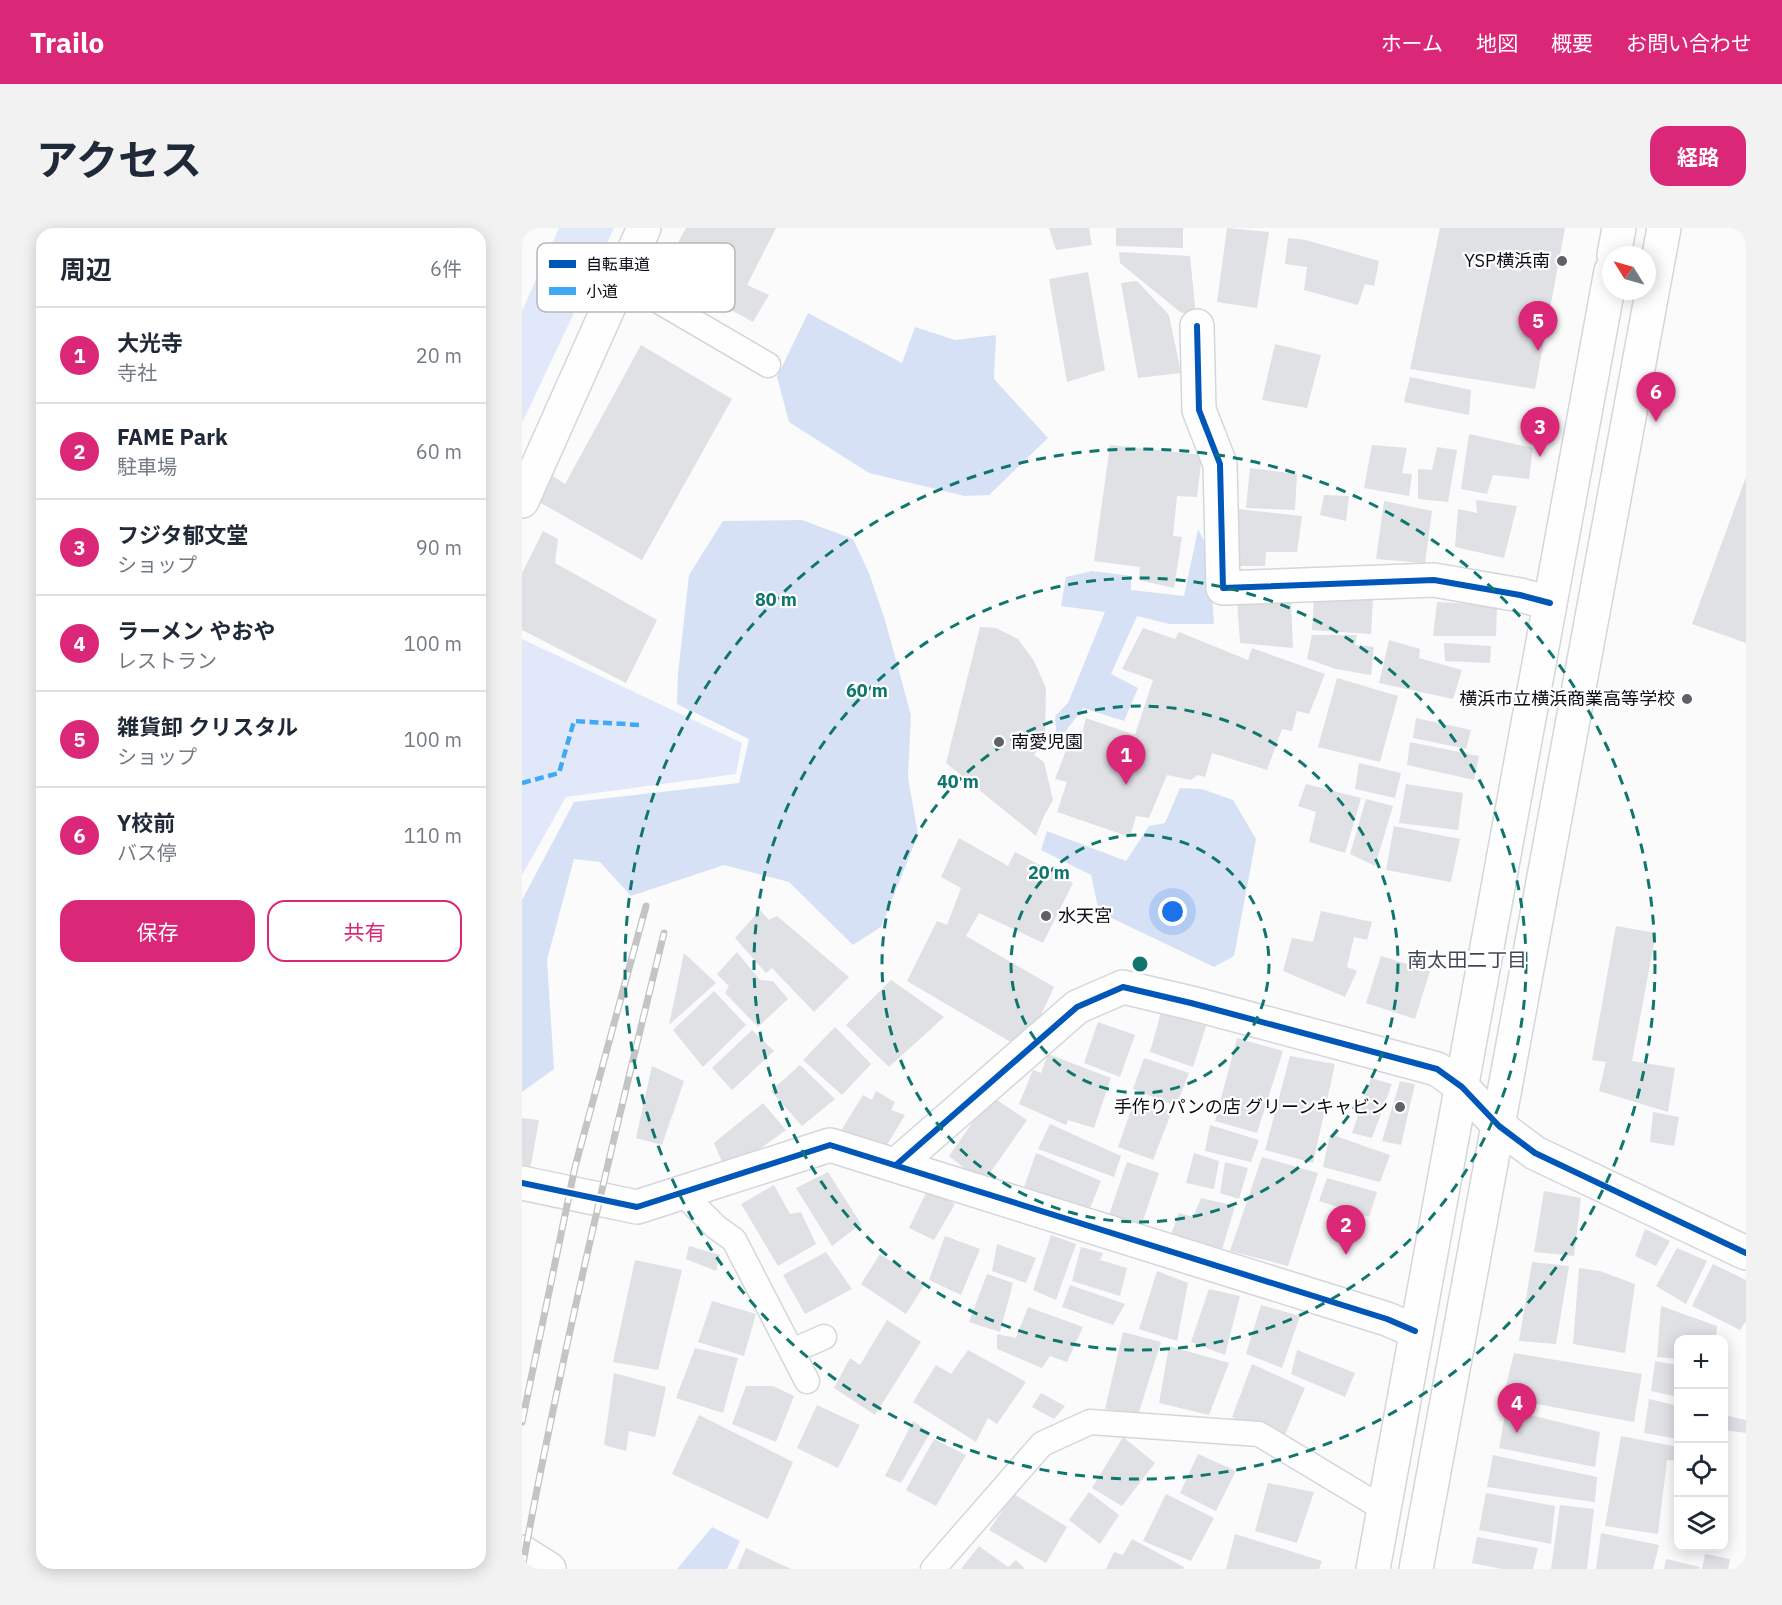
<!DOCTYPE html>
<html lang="ja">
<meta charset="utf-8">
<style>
body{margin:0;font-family:"IBM Plex Sans","Noto Sans JP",sans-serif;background:#f2f2f3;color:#1f2937}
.controls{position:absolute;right:18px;bottom:18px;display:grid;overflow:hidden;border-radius:12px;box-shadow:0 3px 15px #0003}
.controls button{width:54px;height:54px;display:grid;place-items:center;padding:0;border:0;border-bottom:2px solid #e0e1e3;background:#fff;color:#1f2937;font:30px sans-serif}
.compass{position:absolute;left:1080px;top:18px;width:54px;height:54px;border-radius:50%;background:#fff;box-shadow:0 3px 15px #0003;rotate:307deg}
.you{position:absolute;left:651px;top:684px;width:21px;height:21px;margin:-15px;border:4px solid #fff;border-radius:50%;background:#1a73e8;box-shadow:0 0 0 9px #1a73e833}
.badge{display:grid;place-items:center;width:39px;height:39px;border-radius:50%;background:#db2777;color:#fff;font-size:20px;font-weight:700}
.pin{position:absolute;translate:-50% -50px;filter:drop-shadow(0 2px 3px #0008)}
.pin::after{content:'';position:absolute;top:32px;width:21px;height:18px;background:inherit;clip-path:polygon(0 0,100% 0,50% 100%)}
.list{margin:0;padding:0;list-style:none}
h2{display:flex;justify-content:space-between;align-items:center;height:78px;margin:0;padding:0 24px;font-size:26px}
h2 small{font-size:20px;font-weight:400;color:#747a83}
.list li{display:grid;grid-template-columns:39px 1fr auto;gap:18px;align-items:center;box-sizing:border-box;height:96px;padding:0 24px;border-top:2px solid #e0e1e3}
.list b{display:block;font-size:22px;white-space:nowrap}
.list p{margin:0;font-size:20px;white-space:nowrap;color:#747a83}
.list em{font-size:20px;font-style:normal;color:#747a83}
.actions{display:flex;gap:12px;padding:18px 24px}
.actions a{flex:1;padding:14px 0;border:2px solid #db2777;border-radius:18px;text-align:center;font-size:21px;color:#db2777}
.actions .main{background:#db2777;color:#fff}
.icon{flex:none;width:33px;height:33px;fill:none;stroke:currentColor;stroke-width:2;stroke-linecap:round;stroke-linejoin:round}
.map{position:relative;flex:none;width:1224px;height:1341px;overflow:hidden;border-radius:18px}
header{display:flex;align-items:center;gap:36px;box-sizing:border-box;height:84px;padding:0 30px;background:#db2777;color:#fff}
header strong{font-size:28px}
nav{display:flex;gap:33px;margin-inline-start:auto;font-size:21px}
.intro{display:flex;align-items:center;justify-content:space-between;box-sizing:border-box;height:144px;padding:0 36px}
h1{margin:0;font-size:42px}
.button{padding:15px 27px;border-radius:18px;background:#db2777;color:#fff;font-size:21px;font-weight:700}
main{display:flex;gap:36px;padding:0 36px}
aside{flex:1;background:#fff;border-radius:18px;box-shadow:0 3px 15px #0003}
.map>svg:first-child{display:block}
.green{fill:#e0e8fa}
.forest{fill:#d7e1f6}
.building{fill:#e0e1e5}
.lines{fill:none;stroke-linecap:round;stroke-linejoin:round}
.lane-casing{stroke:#d4d6da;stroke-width:27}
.street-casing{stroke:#d4d6da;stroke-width:36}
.secondary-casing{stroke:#d4d6da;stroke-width:36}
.lane{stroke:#fefefe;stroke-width:24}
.street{stroke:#fefefe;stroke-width:33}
.secondary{stroke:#fefefe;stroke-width:33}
.rail-casing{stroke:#c4c4c5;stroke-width:7}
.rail{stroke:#fff;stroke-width:4.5;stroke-dasharray:14;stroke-linecap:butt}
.quiet{stroke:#3fa9f5;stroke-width:4.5;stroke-dasharray:9 4.5;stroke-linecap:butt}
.cycleway-casing{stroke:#fff;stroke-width:10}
.cycleway{stroke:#0057b8;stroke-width:6}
.ring{fill:none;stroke:#0f766e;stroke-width:3;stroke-dasharray:10 8}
.poi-dot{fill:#5f6166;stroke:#fff;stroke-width:2}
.labels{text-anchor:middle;stroke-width:4.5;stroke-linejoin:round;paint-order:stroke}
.poi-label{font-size:18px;fill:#0b0e15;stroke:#fff;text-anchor:end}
.neighbourhood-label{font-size:20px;fill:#404857;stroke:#fff}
.key{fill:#fff;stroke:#b6b7b9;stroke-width:1.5}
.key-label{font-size:16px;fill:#0b0e15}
.centre{fill:#0f766e;stroke:#fff;stroke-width:3}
.ring-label{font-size:18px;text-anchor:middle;font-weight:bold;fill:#0f766e;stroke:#fff;stroke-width:4.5;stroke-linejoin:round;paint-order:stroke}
</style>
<header>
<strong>Trailo</strong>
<nav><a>ホーム</a><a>地図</a><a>概要</a><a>お問い合わせ</a></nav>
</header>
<div class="intro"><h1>アクセス</h1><a class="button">経路</a></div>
<main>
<aside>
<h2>周辺<small>6件</small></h2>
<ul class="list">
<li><span class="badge">1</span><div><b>大光寺</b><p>寺社</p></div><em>20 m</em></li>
<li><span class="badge">2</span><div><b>FAME Park</b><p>駐車場</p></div><em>60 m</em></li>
<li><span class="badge">3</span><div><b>フジタ郁文堂</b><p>ショップ</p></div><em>90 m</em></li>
<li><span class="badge">4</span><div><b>ラーメン やおや</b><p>レストラン</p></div><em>100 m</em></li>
<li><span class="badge">5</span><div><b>雑貨卸 クリスタル</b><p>ショップ</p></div><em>100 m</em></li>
<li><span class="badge">6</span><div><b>Y校前</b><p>バス停</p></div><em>110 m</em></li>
</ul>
<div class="actions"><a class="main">保存</a><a>共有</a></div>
</aside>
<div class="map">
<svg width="1224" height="1341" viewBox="0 0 1224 1341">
<rect width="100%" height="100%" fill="#fbfbfb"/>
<g class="green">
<polygon points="37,0 92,0 0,195 0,83"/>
<polygon points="0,411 220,515 214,546 44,569 0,647"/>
</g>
<g class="forest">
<polygon points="286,85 380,135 393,99 433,112 474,107 472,151 526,210 467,267 443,268 347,245 267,194 255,149"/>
<polygon points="280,292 331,311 347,345 363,392 389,487 386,549 396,607 359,699 331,717 267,654 202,637 109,668 78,634 52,631 25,732 32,841 0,864 0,672 52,574 217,555 227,511 155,476 156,446 167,347 201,293"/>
<polygon points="676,301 687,323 692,396 647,396 615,388 589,446 616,460 602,493 561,480 535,515 533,488 546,475 583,384 539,378 544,349 570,343 609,348 609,362 662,368"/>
<polygon points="658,560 680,561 711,572 734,611 712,728 692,739 577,684 569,647 519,622 525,603 604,633 627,598 643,595"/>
<polygon points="190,1299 218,1313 205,1341 155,1341"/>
</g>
<g class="building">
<polygon points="164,0 254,0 225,57 247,67 231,94 140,44"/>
<polygon points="527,0 567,0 570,17 534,22"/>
<polygon points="594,0 661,0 661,20 594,18"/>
<polygon points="705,0 747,4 735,80 695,74"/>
<polygon points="918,0 1043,0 1013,161 888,141"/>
<polygon points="766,10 784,12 857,33 852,58 843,56 836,77 782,62 785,39 763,36"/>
<polygon points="597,24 668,28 674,88 658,84 598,35"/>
<polygon points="566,44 583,142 545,154 527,51"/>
<polygon points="615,53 647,87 659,145 616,150 599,55"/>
<polygon points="753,116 799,127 785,180 740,172"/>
<polygon points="119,117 210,171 120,332 17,274 28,246 43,256"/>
<polygon points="888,149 949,162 947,187 882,174"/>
<polygon points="947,206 1011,220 1007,251 971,247 965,266 939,261"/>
<polygon points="588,217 680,227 675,269 655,268 651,308 660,309 652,360 617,352 618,339 572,333"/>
<polygon points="850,217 885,220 880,245 890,246 887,268 842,260"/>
<polygon points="915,219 935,222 926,274 896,271 896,241 910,242"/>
<polygon points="728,240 775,246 773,282 724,280"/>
<polygon points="1224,249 1224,415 1170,396"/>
<polygon points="802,267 827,268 824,293 798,287"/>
<polygon points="954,272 995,278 982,330 933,319 936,281 955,285"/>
<polygon points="862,273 910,283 903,335 854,331"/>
<polygon points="715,281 780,288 775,324 744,324 743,338 710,338"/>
<polygon points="21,303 36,311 33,335 135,392 104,455 0,402 0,345"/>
<polygon points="792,369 851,371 849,406 790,402"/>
<polygon points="715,372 769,374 771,420 718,415"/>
<polygon points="915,374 975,377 974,408 911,408"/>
<polygon points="458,399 474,400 496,411 512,433 524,460 523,512 512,527 522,534 531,572 522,588 514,608 424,535"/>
<polygon points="621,400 653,411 657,404 726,432 730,420 803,446 787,486 775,483 770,503 760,501 745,542 690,525 683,549 676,547 669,552 645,547 627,590 614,588 608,609 535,584 545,554 533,551 548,512 558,514 564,490 613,507 631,452 600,441"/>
<polygon points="790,407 835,407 833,417 852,419 849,447 814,441 785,431"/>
<polygon points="867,412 898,421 897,430 940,442 931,471 857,455"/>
<polygon points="922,415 969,418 968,435 923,433"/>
<polygon points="815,450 876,468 858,534 796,519"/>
<polygon points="894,490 949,502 944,521 891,510"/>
<polygon points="888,514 957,528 952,552 885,537"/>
<polygon points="837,535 879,545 873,570 833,561"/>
<polygon points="784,556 839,570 823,625 787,614 794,584 776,578"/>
<polygon points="884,556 941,565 936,602 877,595"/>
<polygon points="844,571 871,578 853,638 828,626"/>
<polygon points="872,598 938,611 929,654 864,642"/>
<polygon points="437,610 486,638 493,624 551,655 521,715 457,685 444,708 532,759 519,787 492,816 385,753 415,693 425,697 439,660 419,649"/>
<polygon points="238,682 247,692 255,688 327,749 292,784 250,740 244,745 213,710"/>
<polygon points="799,683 850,694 845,712 832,709 825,739 835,743 823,769 761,743 770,710 791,714"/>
<polygon points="1094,698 1134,705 1110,833 1153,840 1146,884 1077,863 1084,834 1070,832"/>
<polygon points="215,724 238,752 251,753 266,771 236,799 203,765 207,758 195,746"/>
<polygon points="162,725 194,755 147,797"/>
<polygon points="859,728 908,743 893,791 844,775"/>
<polygon points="369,752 422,789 367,839 324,797"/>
<polygon points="192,763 224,797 181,839 151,802"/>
<polygon points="639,784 684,798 671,839 628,824"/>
<polygon points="576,794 613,807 598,849 562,835"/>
<polygon points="313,799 349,836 320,867 281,832"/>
<polygon points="230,802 252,823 210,862 190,840"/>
<polygon points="715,810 761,823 735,905 693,893"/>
<polygon points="526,826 589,850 572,900 546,892 544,897 497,876 511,842 519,845"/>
<polygon points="768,828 813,836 791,935 743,922"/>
<polygon points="622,830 667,845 654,878 611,861"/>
<polygon points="278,837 313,871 280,898 249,863"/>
<polygon points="130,838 162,853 140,917 114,910"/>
<polygon points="849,850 870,856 850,910 830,905"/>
<polygon points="878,853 893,856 879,917 860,913"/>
<polygon points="354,863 373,874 369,882 383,887 360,925 320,901 341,867 350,872"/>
<polygon points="469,868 505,892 461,955 427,928"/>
<polygon points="613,871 650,883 631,932 596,919"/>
<polygon points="241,875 264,902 232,925 200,934 192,915"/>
<polygon points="1131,884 1157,889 1152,918 1128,914"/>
<polygon points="0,890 17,892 7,948 0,946"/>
<polygon points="528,896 599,928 592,949 516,921"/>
<polygon points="688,897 737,912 729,934 683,923"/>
<polygon points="808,906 868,927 858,954 801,939"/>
<polygon points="514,925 579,953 564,990 499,968"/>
<polygon points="672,925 697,933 692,961 664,955"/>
<polygon points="740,929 796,945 766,1038 708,1023"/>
<polygon points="605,934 637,945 618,1001 585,993"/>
<polygon points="703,934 726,940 717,971 698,965"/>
<polygon points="306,944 339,996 310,1018 274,960"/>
<polygon points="805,950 855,964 847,989 797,973"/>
<polygon points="252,957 268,986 279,984 294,1016 256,1038 219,976"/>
<polygon points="406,961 433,976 412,1012 387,1000"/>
<polygon points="1022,963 1059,970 1052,1028 1012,1024"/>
<polygon points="679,970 713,978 699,1025 648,1009 657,985 671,989"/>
<polygon points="1123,1001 1148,1013 1134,1038 1113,1028"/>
<polygon points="529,1007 554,1016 534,1072 511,1062"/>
<polygon points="423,1008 458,1021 439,1067 407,1052"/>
<polygon points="475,1016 514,1030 504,1055 470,1043"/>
<polygon points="167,1018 198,1027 194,1043 164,1031"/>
<polygon points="559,1019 581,1025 578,1032 605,1040 598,1068 550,1053"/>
<polygon points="1155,1020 1185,1033 1164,1076 1134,1058"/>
<polygon points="304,1024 330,1061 283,1086 261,1047"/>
<polygon points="358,1026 403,1056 384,1086 339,1056"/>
<polygon points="113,1032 160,1042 136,1142 91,1134"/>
<polygon points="1010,1034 1047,1038 1034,1116 997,1113"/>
<polygon points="1191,1036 1224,1052 1224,1093 1218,1102 1170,1078"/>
<polygon points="1057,1040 1078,1043 1113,1056 1103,1125 1051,1116"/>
<polygon points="635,1043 666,1055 655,1113 617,1101"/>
<polygon points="465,1046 491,1055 478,1104 447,1094"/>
<polygon points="548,1057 603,1076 591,1097 540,1079"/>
<polygon points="687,1061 718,1068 703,1127 669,1114"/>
<polygon points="190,1073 234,1086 222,1128 176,1114"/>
<polygon points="739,1077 778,1088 760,1140 724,1126"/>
<polygon points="1139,1078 1195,1098 1194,1112 1156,1112 1156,1131 1135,1129"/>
<polygon points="506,1079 561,1099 545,1134 528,1128 520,1140 475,1121 475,1106 494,1110"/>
<polygon points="365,1092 399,1114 353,1187 312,1160 328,1130 338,1137"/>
<polygon points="601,1104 639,1114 616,1187 583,1181"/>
<polygon points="647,1118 707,1135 687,1187 637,1175"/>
<polygon points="173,1120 216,1130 201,1185 154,1170"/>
<polygon points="446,1122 504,1154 475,1196 466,1190 454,1214 391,1174 414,1137 429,1146"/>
<polygon points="775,1122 833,1145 823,1169 769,1146"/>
<polygon points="992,1125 1120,1146 1112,1194 981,1170"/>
<polygon points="1133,1133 1156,1137 1156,1169 1129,1163"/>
<polygon points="730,1136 783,1160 762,1209 710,1189"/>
<polygon points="92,1145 144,1159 133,1209 107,1203 104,1223 82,1217"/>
<polygon points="224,1158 251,1158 272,1168 254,1214 210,1196"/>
<polygon points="519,1165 543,1178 532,1191 510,1179"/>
<polygon points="1127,1171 1156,1178 1156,1211 1122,1205"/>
<polygon points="295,1177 338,1197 316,1240 275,1220"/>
<polygon points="984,1181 1078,1204 1073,1239 977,1220"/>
<polygon points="177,1187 271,1234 246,1291 150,1246"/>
<polygon points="1202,1187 1224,1192 1224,1205 1202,1202"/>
<polygon points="391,1193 408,1205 379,1255 363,1248"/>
<polygon points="1099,1208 1156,1219 1156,1233 1145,1232 1136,1306 1083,1298"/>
<polygon points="601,1209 633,1235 600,1278 570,1260"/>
<polygon points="412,1211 444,1227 414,1278 384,1262"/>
<polygon points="676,1226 714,1243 694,1283 658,1265"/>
<polygon points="971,1227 1075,1249 1073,1274 965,1259"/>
<polygon points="746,1255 792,1264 775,1315 733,1303"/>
<polygon points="567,1264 597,1287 578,1316 547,1292"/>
<polygon points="964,1265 1033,1278 1029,1316 957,1302"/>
<polygon points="492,1266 545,1299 524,1335 467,1302"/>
<polygon points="644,1266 692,1290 669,1333 621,1313"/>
<polygon points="1038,1277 1072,1281 1065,1341 1029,1341"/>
<polygon points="1079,1305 1137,1317 1131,1341 1074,1341"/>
<polygon points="713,1306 800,1333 797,1341 704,1341"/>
<polygon points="955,1309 1016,1320 1011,1341 980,1341 950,1335"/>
<polygon points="610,1311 662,1339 661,1341 584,1341 592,1324 601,1327"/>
<polygon points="457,1318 486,1339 494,1332 503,1341 439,1341"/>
<polygon points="224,1320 269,1341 215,1341"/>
<polygon points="1183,1326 1208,1331 1206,1341 1180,1341"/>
<polygon points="1144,1331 1178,1339 1177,1341 1142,1341"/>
</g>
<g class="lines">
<defs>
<g id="lane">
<polyline points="99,51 246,137"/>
<polyline points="160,965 194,999 212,1012 285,1153"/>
<polyline points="270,1123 302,1109"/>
<polyline points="411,1341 520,1216 568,1194 737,1206 862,1281"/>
</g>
<g id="street">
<polyline points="675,98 677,182 698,236 701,360 912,352 998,367 1028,375"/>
<polyline points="0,273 122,0"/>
<polyline points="374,937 555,779 601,759 669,775 915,841 940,859 977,898 1013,925 1224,1025"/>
<polyline points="0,955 115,979 308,917 865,1091 893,1103"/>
<polyline points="0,1324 27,1341"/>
</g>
<g id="secondary">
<polyline points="1092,27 1097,0"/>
<polyline points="851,1341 1089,43"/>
<polyline points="894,1341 1142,0"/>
</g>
</defs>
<use href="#lane" class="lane-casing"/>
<use href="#street" class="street-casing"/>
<use href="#secondary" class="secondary-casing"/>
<use href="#lane" class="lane"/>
<use href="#street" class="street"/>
<use href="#secondary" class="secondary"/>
<defs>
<g id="rail">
<polyline points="0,1194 53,939 124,678"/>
<path d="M0,1341C39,1127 90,916 142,705"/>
</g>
</defs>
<use href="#rail" class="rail-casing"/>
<use href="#rail" class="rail"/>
<polyline class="quiet" points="0,555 37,545 52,493 118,497"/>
<defs>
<g id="cycleway">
<polyline points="675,98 677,182 698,236 701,360 912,352 998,367 1028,375"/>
<polyline points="374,937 555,779 601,759 669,775 915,841 940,859 977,898 1013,925 1224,1025"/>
<polyline points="0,955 115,979 308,917 865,1091 893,1103"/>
</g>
</defs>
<use href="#cycleway" class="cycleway-casing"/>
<use href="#cycleway" class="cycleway"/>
</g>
<g class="ring">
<circle cx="618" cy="736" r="129"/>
<circle cx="618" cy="736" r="258"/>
<circle cx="618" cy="736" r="386"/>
<circle cx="618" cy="736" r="515"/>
</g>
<g class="poi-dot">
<circle cx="1040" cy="33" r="6"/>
<circle cx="1165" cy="471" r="6"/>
<circle cx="477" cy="514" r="6"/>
<circle cx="524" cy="688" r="6"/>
<circle cx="878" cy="879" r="6"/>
</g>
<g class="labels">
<g class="poi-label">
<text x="1028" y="39">YSP横浜南</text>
<text x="1153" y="477">横浜市立横浜商業高等学校</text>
<text x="489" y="520" text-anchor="start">南愛児園</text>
<text x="536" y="694" text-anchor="start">水天宮</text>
<text x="866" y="885">手作りパンの店 グリーンキャビン</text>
</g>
<g class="neighbourhood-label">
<text x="945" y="739">南太田二丁目</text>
</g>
</g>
<rect x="15" y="15" width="198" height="69" rx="9" class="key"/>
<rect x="27" y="32" width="27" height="8" fill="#0057b8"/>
<rect x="27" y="59" width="27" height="8" fill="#3fa9f5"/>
<g class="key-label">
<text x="64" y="42">自転車道</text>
<text x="64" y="69">小道</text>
</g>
<circle cx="618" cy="736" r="9" class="centre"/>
<g class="ring-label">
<text x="254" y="378">80 m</text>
<text x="345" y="469">60 m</text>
<text x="436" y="560">40 m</text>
<text x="527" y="651">20 m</text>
</g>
</svg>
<div class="controls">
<button>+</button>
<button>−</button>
<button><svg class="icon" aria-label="locate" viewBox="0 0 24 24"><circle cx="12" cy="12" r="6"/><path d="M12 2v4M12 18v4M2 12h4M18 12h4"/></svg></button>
<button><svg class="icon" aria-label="layers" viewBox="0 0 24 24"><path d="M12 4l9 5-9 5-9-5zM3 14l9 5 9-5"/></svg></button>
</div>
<svg class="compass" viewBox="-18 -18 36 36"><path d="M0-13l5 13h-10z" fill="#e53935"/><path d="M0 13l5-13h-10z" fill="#747a83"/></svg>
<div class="you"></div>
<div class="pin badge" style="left:604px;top:557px">1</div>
<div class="pin badge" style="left:824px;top:1027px">2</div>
<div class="pin badge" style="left:1018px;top:229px">3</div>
<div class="pin badge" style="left:995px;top:1205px">4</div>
<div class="pin badge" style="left:1016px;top:123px">5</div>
<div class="pin badge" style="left:1134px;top:194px">6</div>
</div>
</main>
